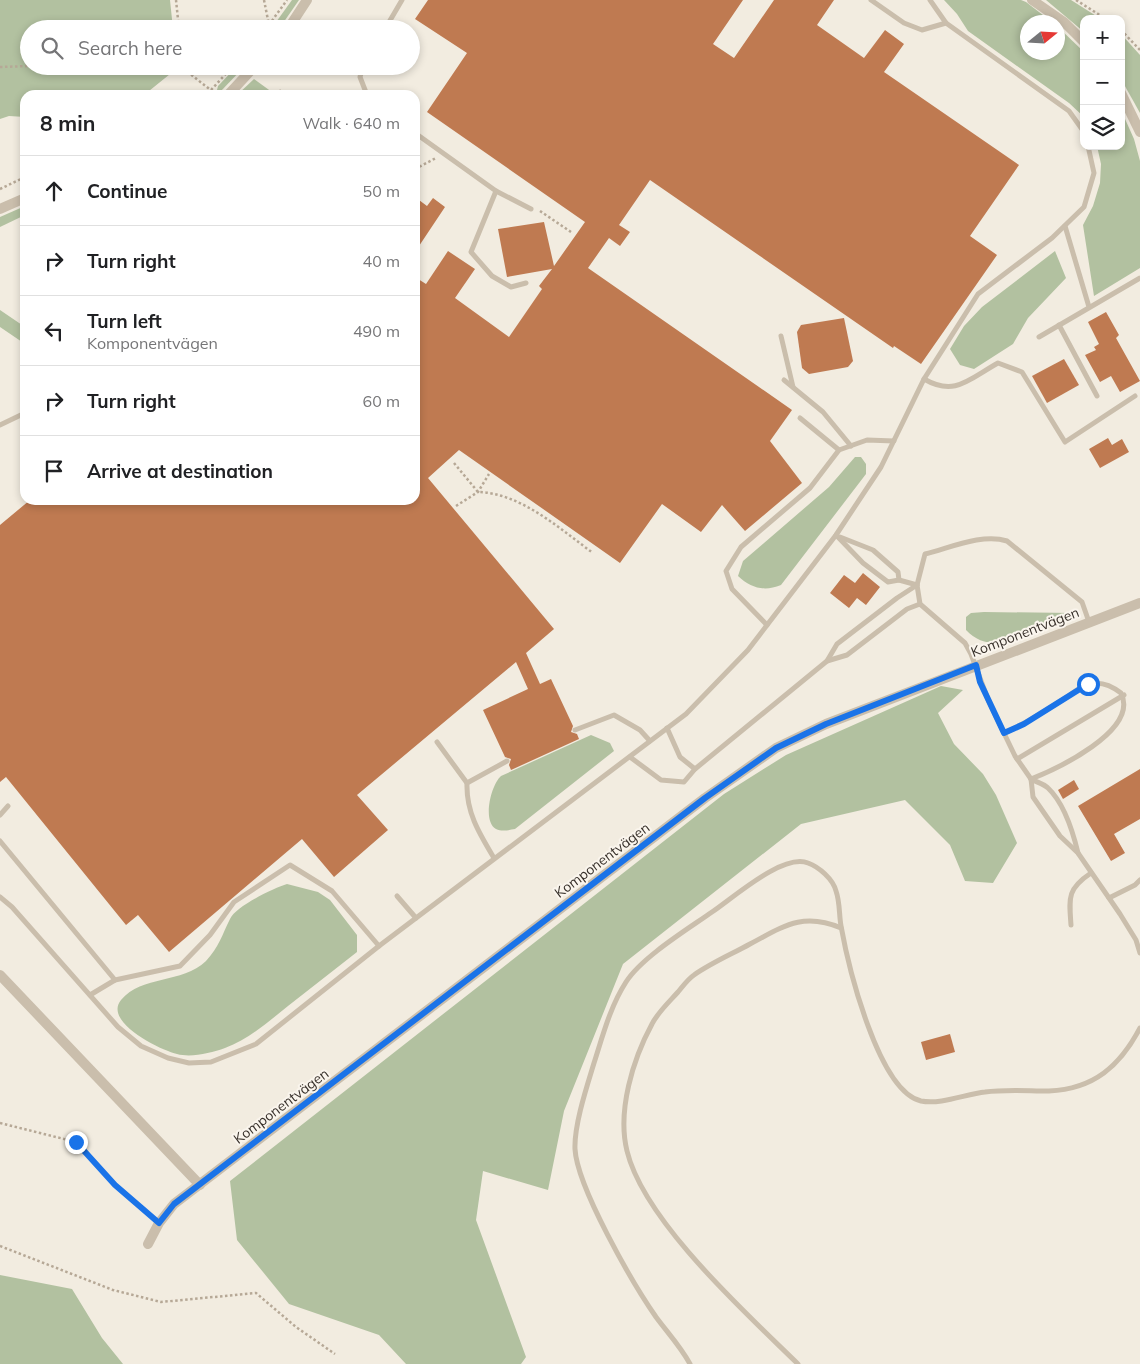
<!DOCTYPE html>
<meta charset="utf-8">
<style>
body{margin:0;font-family:Mulish,sans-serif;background:#f6f6f6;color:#202124}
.controls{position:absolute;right:15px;top:15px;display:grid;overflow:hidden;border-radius:10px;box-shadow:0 2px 8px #0003}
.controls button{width:45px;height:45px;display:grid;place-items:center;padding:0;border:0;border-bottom:1px solid #e0e0e0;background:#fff;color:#202124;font:25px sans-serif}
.compass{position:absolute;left:1020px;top:15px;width:45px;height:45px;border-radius:50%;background:#fff;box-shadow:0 2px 8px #0003;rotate:72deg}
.stop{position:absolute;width:15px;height:15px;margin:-11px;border:4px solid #1a73e8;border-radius:50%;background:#fff}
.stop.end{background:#1a73e8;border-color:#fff;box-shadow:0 1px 5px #0008}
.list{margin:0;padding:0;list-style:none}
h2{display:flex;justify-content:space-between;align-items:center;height:65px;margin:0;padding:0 20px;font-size:21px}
h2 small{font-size:16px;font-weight:400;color:#757577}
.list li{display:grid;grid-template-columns:32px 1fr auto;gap:15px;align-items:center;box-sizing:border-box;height:70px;padding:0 20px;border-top:1px solid #e0e0e0}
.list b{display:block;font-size:19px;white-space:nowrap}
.list p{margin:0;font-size:16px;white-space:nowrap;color:#757577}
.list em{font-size:16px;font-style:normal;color:#757577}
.icon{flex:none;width:28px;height:28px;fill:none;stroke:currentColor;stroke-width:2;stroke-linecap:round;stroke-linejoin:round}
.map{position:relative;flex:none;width:1140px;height:1364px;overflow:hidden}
.search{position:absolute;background:#fff;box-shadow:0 2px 8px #0003;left:20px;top:20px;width:400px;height:55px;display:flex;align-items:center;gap:12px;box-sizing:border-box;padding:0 18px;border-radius:28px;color:#757577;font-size:19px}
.panel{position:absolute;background:#fff;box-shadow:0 2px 8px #0003;left:20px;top:90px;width:400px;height:415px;border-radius:15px}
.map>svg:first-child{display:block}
.green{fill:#b2c1a0}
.building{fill:#bf7a51}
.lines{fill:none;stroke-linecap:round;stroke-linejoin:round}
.path{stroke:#b6a896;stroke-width:2.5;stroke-dasharray:2.5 2.5;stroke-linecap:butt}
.service{stroke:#cabeac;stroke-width:5}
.minor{stroke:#cabeac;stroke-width:10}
.route{stroke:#1a73e8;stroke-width:6}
.labels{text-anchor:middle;stroke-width:4;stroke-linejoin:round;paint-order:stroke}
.street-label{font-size:14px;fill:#38312b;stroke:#faf5ed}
</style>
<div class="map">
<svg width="1140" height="1364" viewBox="0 0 1140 1364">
<rect width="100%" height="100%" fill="#f2ece0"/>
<g class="green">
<polygon points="0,0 170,0 173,29 29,29 29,66 180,66 144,95 25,95 25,117 9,116 0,119"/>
<polygon points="292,0 299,0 279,29 271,29"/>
<polygon points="944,0 1021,0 1026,2 1052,22 1028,22 1028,52 1058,52 1058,27 1084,52 1084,117 1069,103 968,31 957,14"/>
<polygon points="1046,0 1071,0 1101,19 1084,19 1084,32"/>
<polygon points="1121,34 1140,55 1140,113 1121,79"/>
<polygon points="237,66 245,66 220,92 217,90 218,86"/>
<polygon points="254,79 276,95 237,95"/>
<polygon points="1121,110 1134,139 1140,161 1140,268 1094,296 1083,225 1093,206 1100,183 1101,164 1097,146 1121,146"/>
<polygon points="25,206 25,215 0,227 0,217"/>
<polygon points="1055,251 1066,278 1028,318 1013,344 974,369 960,365 950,349 964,326 982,307"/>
<polygon points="0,310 25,327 25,344 0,327"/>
<path d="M855,457H861L866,464V474L781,585C764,592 751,588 738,576L743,561L829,487Z"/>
<path d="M984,612L1073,613L1074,616C1044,629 994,661 966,630V617L971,613Z"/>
<polygon points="941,686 963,690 938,713 954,744 983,774 996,795 1017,843 993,883 965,881 950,845 905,800 801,824 623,964 564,1111 548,1190 483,1171 476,1220 526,1357 521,1364 406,1364 379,1335 289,1304 237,1240 230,1181 724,794 786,755"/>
<path d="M591,735L610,743L614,751L515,829C509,830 502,832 496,829C482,821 491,785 501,776Z"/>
<path d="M287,884L318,892L330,900L357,935V952C334,970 311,988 288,1006C268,1022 249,1039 225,1048C211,1053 191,1058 177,1054C160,1050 103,1022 121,1000C142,975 182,984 206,961C219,947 222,935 230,919C236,906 274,888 287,884Z"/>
<polygon points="0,1275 72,1289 102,1338 123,1364 0,1364"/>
</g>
<g class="building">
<polygon points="428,0 743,0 713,44 734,58 774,0 834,0 817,25 864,58 885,30 904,44 884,72 1019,165 970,236 997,255 921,364 894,346 893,348 650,180 619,225 630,232 620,246 609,238 588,268 792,410 770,441 802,483 745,531 722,505 701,532 662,504 620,563 459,450 428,478 554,629 526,653 540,684 551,679 573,726 571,732 577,734 579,739 511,770 509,765 511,759 505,757 483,710 528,689 516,662 357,795 388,830 334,877 302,839 169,952 138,915 126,925 6,777 0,782 0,525 30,500 415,500 415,277 426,284 448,251 475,269 455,298 509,337 542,289 539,286 552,269 507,277 498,229 544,222 554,266 585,222 427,112 467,53 415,19"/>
<polygon points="415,197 427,206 433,198 445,207 415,252"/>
<polygon points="1106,312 1119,335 1116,338 1140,381 1120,392 1111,376 1100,382 1085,355 1096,350 1094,347 1099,344 1088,322"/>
<polygon points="844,318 853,361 848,367 809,374 802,368 797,332 801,325"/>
<polygon points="1064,359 1079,385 1047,403 1032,376"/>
<polygon points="1108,438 1112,445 1122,439 1129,452 1100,468 1089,449"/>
<polygon points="863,573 880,587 866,605 857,598 849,608 830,593 844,575 855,583"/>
<polygon points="1140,769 1140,819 1114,834 1125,853 1111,861 1078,806"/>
<polygon points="1074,780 1079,789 1063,799 1058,790"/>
<polygon points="950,1034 955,1052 926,1060 921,1042"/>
</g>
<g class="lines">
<g class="path">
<polyline points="176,0 179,29"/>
<polyline points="264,0 269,25"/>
<polyline points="1076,0 1106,19"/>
<polyline points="266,29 287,0"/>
<polyline points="1121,30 1140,50"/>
<polyline points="187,66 189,73 217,95"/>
<polyline points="0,67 29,66"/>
<polyline points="211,90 233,66"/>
<polyline points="278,95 281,90"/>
<polyline points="415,165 418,145"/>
<polyline points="415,169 436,158"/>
<polyline points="0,189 25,177"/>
<polyline points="540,211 571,232"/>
<path d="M454,463L478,492C521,493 560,529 593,553"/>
<polyline points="456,506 478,492 489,474"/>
<polyline points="0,1123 76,1142 115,1185 151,1216"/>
<polyline points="0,1246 113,1290 161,1302 256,1293 296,1327 335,1354"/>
</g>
<g class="service">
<polyline points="871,0 904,23 922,30 946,23"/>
<polyline points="930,0 946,23 1069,111 1084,132"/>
<polyline points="385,29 402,0"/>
<polyline points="363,66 360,77 367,95"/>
<polyline points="415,133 496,191 531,209"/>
<polyline points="496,191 471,252 492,276 511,287 526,283"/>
<polyline points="1065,226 1089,307"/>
<polyline points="1059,325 1097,396"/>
<polyline points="781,336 793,387"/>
<polyline points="1039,337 1140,278"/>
<path d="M924,379C955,397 969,379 998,363L1022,372L1065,442L1135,396"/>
<polyline points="784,380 823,412 851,446"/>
<polyline points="800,418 839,450"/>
<polyline points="0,425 25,413"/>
<polyline points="836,535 863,563 888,582 899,580 917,585"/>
<polyline points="840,537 873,550 898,572 899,580"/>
<path d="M1089,622L1082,602L1007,541C982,533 950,548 925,554L917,585L920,604L965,643L971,654L989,702L1015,756L1031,779L1033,797L1060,836L1078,853L1120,914L1136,940L1140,953"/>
<polyline points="767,625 732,589 726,571 741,547 810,488 839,450 867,440 894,441"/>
<polyline points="827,661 837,644 897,598 917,585"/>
<polyline points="667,728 680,757 695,769"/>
<polyline points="575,730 614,715 640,730 650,741"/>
<path d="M1004,733C1026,724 1046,710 1067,697C1073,693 1082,685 1090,684C1102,681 1112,686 1121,693C1140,731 1054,770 1031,779"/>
<polyline points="437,742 467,783"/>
<polyline points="630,757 661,780 684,782 695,769 827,661 847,655 907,609 920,604"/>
<polyline points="1017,759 1124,695"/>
<path d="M1031,779C1036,782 1044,784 1048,788C1065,804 1073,832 1078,853"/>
<polyline points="0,815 8,806"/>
<polyline points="0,841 115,980"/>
<path d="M494,858C479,833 466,812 467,783L507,761"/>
<polyline points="397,896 416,918"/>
<polyline points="0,897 12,907 118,1027 141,1046 168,1058 189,1063 211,1062 256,1044 379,946 686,714 748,650 836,535 881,467 924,379 978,294 1052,238 1084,207 1094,173 1088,146"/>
<polyline points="1109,898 1135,885 1140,880"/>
<path d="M1071,925C1069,898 1067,889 1091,873"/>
<polyline points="90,995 115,980 180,966 210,935 234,902 290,865 332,891 379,946"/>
<path d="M690,1364C681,1347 667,1332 656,1317C633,1284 577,1187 575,1149C574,1125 587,1086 594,1063C603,1035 610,1007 626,982C642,957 688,929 712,912C733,898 783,853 808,863C819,867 833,879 836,891C840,902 839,915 841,926C848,965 878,1091 921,1101C941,1105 966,1094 985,1092C1006,1089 1028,1091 1049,1091C1094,1089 1120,1066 1140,1028"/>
<path d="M798,1364C746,1313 644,1221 627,1151C617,1111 633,1059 652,1024C658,1012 670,1001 678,992C683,986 688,979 694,975C711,963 732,954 750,944C784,926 803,912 841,928"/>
</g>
<g class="minor">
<polyline points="1032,0 1064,22 1084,42"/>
<polyline points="288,29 307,0"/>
<polyline points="1121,93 1140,132"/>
<polyline points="228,95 255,66"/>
<polyline points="0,209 25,198"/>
<polyline points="0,975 200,1185"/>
<polyline points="148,1244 159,1223 174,1204 705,798 776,748 826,724 1140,603"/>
</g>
</g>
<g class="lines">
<polyline class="route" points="76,1142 115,1185 159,1223 174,1204 705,798 776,748 826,724 976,665 980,682 1004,733 1024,724 1088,684"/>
</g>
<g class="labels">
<g class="street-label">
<text transform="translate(1025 632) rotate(-21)" y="5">Komponentvägen</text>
<text transform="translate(602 860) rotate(-37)" y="5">Komponentvägen</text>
<text transform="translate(281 1106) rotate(-37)" y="5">Komponentvägen</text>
</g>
</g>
</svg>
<div class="controls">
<button>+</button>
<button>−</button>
<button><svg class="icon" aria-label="layers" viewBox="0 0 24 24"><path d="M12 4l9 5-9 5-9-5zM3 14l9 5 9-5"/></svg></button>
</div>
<svg class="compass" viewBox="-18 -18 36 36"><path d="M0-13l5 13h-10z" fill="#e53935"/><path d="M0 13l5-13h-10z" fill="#757577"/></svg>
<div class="stop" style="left:1088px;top:684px"></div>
<div class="stop end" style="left:76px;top:1142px"></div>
<div class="search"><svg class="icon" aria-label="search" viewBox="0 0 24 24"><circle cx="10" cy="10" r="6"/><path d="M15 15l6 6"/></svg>Search here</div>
<section class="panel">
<h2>8 min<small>Walk · 640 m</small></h2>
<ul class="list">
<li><svg class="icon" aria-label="ahead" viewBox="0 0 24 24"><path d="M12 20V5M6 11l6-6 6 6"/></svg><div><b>Continue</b></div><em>50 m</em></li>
<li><svg class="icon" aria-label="right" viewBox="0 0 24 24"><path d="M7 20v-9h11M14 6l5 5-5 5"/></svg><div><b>Turn right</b></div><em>40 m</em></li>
<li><svg class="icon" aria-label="left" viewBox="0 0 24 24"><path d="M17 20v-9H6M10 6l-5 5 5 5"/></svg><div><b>Turn left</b><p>Komponentvägen</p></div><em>490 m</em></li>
<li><svg class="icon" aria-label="right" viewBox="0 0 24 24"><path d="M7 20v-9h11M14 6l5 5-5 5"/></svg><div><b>Turn right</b></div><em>60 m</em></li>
<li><svg class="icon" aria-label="arrive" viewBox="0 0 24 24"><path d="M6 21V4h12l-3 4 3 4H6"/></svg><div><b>Arrive at destination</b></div></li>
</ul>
</section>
</div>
